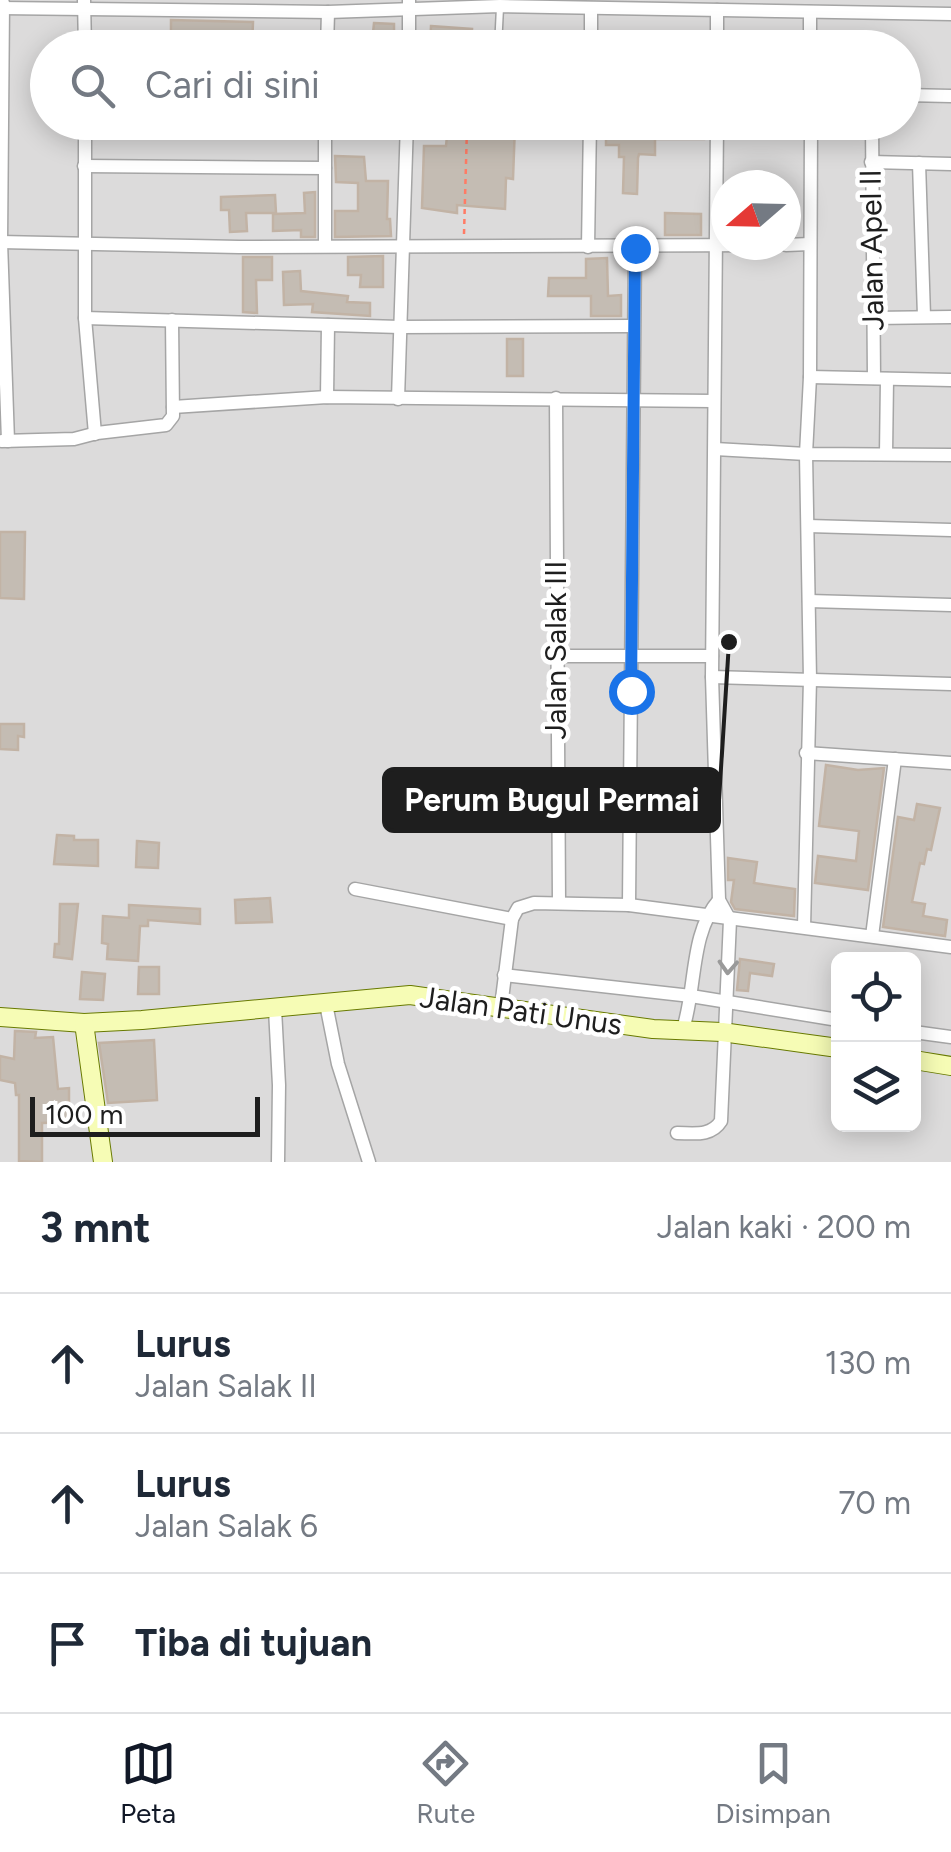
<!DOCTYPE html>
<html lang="id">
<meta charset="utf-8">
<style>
body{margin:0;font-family:Figtree,sans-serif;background:#f6f6f7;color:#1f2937}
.controls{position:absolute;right:30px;bottom:30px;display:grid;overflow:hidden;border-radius:15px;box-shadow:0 5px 25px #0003}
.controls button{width:90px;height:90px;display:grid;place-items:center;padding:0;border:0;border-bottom:2px solid #e0e1e3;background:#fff;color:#1f2937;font:50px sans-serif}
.compass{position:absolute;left:711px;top:170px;width:90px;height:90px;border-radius:50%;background:#fff;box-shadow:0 5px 25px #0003;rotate:250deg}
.scale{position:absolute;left:30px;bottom:25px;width:230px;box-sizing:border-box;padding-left:10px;border:5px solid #1e1e1e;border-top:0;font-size:28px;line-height:35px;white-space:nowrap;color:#1e1e1e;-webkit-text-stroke:8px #fff;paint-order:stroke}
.stop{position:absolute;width:30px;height:30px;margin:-22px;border:8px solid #1a73e8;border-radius:50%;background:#fff}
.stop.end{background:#1a73e8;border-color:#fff;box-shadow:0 2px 10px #0008}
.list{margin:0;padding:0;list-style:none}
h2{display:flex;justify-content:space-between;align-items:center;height:130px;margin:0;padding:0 40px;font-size:42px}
h2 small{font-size:32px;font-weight:400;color:#747a83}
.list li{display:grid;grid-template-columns:65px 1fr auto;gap:30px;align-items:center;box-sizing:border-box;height:140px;padding:0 40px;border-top:2px solid #e0e1e3}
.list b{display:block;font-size:38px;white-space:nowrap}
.list p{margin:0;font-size:32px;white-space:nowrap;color:#747a83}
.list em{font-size:32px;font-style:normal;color:#747a83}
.icon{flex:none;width:55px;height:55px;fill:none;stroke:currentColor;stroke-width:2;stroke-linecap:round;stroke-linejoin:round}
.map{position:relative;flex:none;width:951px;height:1162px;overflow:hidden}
.search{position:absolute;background:#fff;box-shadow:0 5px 25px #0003;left:30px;right:30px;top:30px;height:110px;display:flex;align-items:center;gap:25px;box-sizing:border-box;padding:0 35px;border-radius:55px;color:#747a83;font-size:38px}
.sheet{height:550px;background:#fff}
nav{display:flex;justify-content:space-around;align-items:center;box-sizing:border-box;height:140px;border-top:2px solid #e0e1e3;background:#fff;font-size:28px;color:#747a83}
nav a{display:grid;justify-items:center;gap:5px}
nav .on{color:#111827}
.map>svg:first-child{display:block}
.residential{fill:#dcdbdb;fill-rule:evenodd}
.building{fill:#c4bcb3;stroke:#c2b3a5;stroke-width:2.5}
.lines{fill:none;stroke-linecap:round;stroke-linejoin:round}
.lane-casing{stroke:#a5a5a5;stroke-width:9}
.street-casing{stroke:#a5a5a5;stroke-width:15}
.secondary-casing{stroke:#687a00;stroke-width:20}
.path{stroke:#ff7b65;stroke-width:2.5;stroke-dasharray:5 5;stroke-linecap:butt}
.lane{stroke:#fff;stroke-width:6}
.street{stroke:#fff;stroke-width:12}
.secondary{stroke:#f6fcb5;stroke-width:18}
.oneway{stroke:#9a9a9a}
.route{stroke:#1a73e8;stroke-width:12}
.labels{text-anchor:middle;stroke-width:9;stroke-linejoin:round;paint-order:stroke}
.street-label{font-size:30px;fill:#1e1e1e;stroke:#fff}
.leader{fill:none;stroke:#1e1e1e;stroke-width:4}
.callout-dot{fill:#1e1e1e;stroke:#fff;stroke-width:4}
.callout{fill:#1e1e1e;stroke:#1e1e1e;stroke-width:4}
.callout-label{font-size:32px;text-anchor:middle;font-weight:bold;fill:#fff}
</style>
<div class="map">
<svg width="951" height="1162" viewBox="0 0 951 1162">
<rect width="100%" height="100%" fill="#f0ece4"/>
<path class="residential" d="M0,0H951V1162H0ZM48,48H904V122H48ZM726,185H786V245H726ZM838,959H914V1124H838Z"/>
<g class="building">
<polygon points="171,20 253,22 252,48 171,45"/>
<polygon points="374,23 394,24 394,48 344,48 345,32 373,33"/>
<polygon points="431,26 472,29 471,48 430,48"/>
<polygon points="165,122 213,122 213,133 165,135"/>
<polygon points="619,122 704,122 704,139 655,139 655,155 639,154 638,158 637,194 623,193 624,157 619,157 619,145 606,145 606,130 619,130"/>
<polygon points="495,125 515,125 513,179 506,178 505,209 457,205 457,213 422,208 424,146 446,146 447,136 495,137"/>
<polygon points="335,156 364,157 366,181 388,181 387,219 390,219 391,236 335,237 335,211 358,211 358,183 336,182"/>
<polygon points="315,192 315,237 301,237 301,230 273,231 273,214 305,213 304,193"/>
<polygon points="275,195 276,213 246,213 247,231 230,232 229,210 221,210 221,197"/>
<polygon points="665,213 701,214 701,235 665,235"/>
<polygon points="383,256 383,287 360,287 361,275 348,275 348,257"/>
<polygon points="243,257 272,257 272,280 256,280 257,313 243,312"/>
<polygon points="607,258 608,296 621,295 621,316 591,316 591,296 548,296 549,278 586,278 586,259"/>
<polygon points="300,271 301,291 348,296 347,302 370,303 370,316 312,312 313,304 284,305 283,272"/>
<rect x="507" y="339" width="16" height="37"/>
<polygon points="0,532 25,532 24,599 0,598"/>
<polygon points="0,724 24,724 24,737 18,736 18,750 0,749"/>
<polygon points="826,765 858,770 884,768 868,890 815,883 818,856 856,861 859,831 819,826"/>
<polygon points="917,804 940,808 931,850 927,849 924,864 920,863 912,902 925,904 923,916 947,920 945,936 883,927 898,817 914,820"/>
<polygon points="57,835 74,836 74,840 98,840 98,866 54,864"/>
<polygon points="137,841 159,843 158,868 136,867"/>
<polygon points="728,858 757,862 754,883 795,889 794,916 735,909 731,902 734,880 728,880"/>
<polygon points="270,898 272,922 236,923 235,900"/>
<polygon points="60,904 78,904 72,959 54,957 55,944 59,944"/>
<polygon points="129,905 200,909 200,924 148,920 148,926 140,926 138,961 107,959 108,944 102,943 103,916 129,918"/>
<polygon points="740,959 774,964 772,976 750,973 748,991 737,990"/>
<polygon points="139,967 159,967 159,994 138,994"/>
<polygon points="82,972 105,974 103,1000 80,999"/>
<polygon points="15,1031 36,1032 35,1038 53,1037 58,1089 69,1088 69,1122 42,1123 42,1162 19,1161 19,1095 16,1095 15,1083 0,1080 0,1056 14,1059"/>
<polygon points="154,1040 157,1100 108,1103 99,1043"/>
</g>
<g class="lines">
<defs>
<polyline id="lane" points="498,48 500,7"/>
<g id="street">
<polyline points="84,0 85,48"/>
<polyline points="3,3 1,242 8,441"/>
<polyline points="0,8 328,12 500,6 951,14"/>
<polyline points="810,12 810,48"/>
<polyline points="327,48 328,12"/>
<polyline points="409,48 409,0"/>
<polyline points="591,48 591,9"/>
<polyline points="717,48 717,10"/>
<polyline points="904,95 951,96"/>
<polyline points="85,122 85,318 95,434"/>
<polyline points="872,122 874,378"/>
<polyline points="871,162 951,164"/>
<polyline points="919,163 924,316"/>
<polyline points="84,166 325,168"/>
<polyline points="0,242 239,247 776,245"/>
<polyline points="325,245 325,122"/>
<polyline points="786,245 810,244"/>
<polyline points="588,247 590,122"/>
<polyline points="85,318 400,327 633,326"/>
<polyline points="873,318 951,317"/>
<polyline points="810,377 951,380"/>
<polyline points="327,397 328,325"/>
<polyline points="556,398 559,902"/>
<polyline points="398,399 407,122"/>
<polyline points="173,407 327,397 713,401"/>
<polyline points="2,441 74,439 97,433 166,425 173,416 172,320"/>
<polyline points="715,449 806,454 951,455"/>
<polyline points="886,454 887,379"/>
<polyline points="808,526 951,530"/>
<polyline points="809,601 951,605"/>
<polyline points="555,656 712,656"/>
<polyline points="712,677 951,684"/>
<polyline points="806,753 951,763"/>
<polyline points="355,889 512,919"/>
<polyline points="629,905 635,247"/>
<polyline points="804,927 810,679 806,454 810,377 811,122"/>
<polyline points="872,936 895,759"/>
<polyline points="504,975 691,996 838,1020"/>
<polyline points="326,1004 338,1064 369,1162"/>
<polyline points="501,1007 512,919 518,908 534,903 629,905 951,947"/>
<polyline points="275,1009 279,1085 278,1162"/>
<path d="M682,1032C697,990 689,934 719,900"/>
<polyline points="914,1032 951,1037"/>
<path d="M677,1133C693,1133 711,1137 721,1121L730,920L719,900L712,677L717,122"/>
</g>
<g id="secondary">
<polyline points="0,1017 84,1023 142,1020 410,995 653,1029 722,1032 838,1048"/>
<polyline points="84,1023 103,1162"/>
<polyline points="914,1060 951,1066"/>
</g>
</defs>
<use href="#lane" class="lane-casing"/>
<use href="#street" class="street-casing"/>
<use href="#secondary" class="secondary-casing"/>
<polyline class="path" points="464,234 467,128"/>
<use href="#lane" class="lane"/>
<use href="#street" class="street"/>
<use href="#secondary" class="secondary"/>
</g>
<defs><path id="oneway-chevron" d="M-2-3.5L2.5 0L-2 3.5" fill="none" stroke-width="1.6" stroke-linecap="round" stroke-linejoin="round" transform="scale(2.5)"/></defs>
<use class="oneway" href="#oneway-chevron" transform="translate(728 967) rotate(93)"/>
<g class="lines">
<polyline class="route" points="631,691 635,248"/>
</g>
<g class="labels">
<g class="street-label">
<text transform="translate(872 250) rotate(-91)" y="10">Jalan Apel II</text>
<text transform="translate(556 650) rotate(-90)" y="10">Jalan Salak III</text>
<text transform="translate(521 1011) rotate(8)" y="10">Jalan Pati Unus</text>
</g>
</g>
<path class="leader" d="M729 642L719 800"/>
<circle class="callout-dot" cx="729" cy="642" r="10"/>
<rect class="callout" x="384" y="769" width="335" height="62" rx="10"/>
<g class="callout-label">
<text x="552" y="811">Perum Bugul Permai</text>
</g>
</svg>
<div class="controls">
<button><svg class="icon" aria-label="locate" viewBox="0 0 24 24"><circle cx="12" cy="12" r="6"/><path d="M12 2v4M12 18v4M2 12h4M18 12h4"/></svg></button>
<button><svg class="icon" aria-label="layers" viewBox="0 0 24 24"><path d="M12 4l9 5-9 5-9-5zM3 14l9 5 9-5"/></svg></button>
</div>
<svg class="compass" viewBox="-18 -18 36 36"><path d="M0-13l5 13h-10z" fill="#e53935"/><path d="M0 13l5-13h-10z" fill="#747a83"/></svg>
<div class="scale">100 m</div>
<div class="stop" style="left:631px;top:691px"></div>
<div class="stop end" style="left:635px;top:248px"></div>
<div class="search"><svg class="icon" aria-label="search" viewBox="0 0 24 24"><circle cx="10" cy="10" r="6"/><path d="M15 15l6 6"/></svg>Cari di sini</div>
</div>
<section class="sheet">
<h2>3 mnt<small>Jalan kaki · 200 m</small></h2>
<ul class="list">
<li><svg class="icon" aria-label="ahead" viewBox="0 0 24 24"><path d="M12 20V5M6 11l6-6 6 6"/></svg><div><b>Lurus</b><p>Jalan Salak II</p></div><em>130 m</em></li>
<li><svg class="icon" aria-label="ahead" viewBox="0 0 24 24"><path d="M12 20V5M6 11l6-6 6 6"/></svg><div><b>Lurus</b><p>Jalan Salak 6</p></div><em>70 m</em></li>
<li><svg class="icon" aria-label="arrive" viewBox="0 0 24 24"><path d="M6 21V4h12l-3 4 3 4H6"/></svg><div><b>Tiba di tujuan</b></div></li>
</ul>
</section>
<nav>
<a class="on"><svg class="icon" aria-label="map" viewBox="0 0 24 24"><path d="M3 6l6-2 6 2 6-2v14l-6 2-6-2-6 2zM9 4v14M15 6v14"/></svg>Peta</a>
<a><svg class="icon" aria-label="directions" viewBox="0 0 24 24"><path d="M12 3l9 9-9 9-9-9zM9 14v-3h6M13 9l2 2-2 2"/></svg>Rute</a>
<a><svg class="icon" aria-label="saved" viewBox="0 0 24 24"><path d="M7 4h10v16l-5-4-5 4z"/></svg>Disimpan</a>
</nav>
